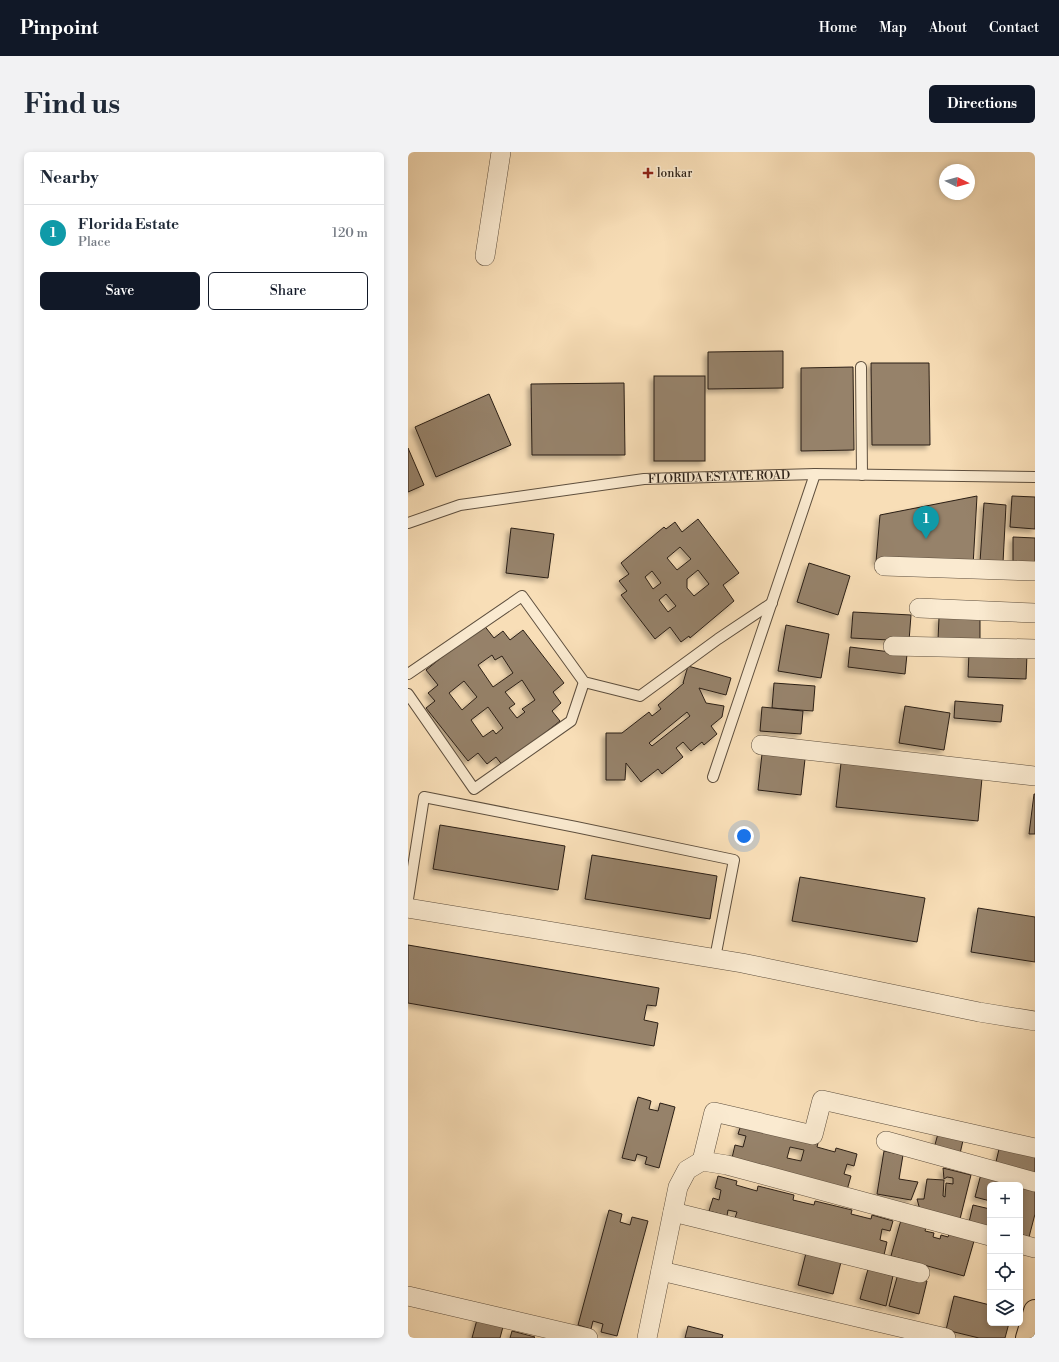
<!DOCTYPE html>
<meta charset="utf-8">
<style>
body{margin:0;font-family:"Libre Bodoni",serif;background:#f2f2f3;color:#1f2937}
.controls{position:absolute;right:12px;bottom:12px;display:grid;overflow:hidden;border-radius:6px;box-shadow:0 2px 6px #0003}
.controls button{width:36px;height:36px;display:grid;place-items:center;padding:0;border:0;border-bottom:1px solid #e0e1e3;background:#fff;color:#1f2937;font:20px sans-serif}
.compass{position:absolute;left:531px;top:12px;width:36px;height:36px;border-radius:50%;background:#fff;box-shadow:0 2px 6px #0003;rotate:95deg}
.you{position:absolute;left:336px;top:684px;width:14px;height:14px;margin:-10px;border:3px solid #fff;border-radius:50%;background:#1a73e8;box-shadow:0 0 0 6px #1a73e833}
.badge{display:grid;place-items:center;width:26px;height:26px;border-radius:50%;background:#111827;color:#fff;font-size:13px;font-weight:700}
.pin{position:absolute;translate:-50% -33px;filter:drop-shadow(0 1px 2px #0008)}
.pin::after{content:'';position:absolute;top:21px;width:14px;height:12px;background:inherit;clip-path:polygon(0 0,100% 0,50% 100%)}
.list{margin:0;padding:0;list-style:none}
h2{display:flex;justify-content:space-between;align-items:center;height:52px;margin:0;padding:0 16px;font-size:17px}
h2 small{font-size:13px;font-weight:400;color:#747a83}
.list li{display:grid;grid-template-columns:26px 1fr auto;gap:12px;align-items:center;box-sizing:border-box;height:56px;padding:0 16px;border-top:1px solid #e0e1e3}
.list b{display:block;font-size:15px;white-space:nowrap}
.list p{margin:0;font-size:13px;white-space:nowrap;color:#747a83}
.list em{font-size:13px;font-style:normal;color:#747a83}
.actions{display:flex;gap:8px;padding:12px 16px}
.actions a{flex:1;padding:9px 0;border:1px solid #111827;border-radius:6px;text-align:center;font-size:14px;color:#111827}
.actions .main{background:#111827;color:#fff}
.icon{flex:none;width:22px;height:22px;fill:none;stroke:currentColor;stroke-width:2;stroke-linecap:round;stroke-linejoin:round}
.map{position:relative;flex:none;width:627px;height:1186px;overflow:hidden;border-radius:6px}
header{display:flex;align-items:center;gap:24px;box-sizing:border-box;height:56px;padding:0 20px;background:#111827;color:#fff}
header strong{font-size:19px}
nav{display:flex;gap:22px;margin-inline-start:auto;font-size:14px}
.intro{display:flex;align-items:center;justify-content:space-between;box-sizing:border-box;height:96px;padding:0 24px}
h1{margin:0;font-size:28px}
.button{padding:10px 18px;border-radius:6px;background:#111827;color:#fff;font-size:14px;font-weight:700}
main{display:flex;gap:24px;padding:0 24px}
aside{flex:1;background:#fff;border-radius:6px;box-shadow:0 2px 6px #0003}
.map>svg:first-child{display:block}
.building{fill:#96826a;stroke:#2b1f16;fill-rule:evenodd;filter:url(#shadow)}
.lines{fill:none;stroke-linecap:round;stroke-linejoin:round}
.service-casing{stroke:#5e4f3e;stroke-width:12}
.minor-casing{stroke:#5e4f3e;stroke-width:20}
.primary-casing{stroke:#2b1f16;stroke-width:24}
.service{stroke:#faead0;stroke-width:10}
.minor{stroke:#faead0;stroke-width:19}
.primary{stroke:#f8deb7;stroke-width:22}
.poi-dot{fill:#8f2418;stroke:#faead0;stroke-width:1.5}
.labels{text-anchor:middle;stroke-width:3;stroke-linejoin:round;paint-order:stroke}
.poi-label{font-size:12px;fill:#2b1f16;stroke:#faead0;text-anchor:start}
.street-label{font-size:12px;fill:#2b1f16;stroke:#faead0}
</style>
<header>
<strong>Pinpoint</strong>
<nav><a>Home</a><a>Map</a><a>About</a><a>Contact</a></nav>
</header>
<div class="intro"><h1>Find us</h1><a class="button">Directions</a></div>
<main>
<aside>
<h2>Nearby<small></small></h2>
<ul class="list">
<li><span class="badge" style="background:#0f9aa8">1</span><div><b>Florida Estate</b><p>Place</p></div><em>120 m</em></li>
</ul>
<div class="actions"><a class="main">Save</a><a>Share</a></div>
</aside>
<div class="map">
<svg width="627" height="1186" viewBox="0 0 627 1186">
<defs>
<filter id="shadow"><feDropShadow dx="-3.5" dy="3.5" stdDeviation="2" flood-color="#0004"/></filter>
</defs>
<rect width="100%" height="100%" fill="#f8deb7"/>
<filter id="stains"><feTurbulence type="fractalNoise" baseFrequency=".005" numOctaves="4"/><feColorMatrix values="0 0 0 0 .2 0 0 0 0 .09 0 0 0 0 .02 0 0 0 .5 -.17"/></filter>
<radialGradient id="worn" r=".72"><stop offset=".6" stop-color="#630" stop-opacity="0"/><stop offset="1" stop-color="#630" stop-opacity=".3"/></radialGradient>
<g class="building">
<polygon points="375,199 375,236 300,237 300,200"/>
<polygon points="463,211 521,211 522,293 464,293"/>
<polygon points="445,215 446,298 393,299 393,216"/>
<rect x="246" y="224" width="51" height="85"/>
<polygon points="216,231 217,303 124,303 123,232"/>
<polygon points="81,242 103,293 28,325 7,275"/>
<polygon points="0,296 16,333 0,340"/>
<polygon points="569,344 565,414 468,410 472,363"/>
<polygon points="604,344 627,345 627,377 602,375"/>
<polygon points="576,351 598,353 595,411 572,410"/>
<path d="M290,367L331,421L315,433L326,449L282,486L281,484L273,490L262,475L247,487L213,443L219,439L211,429L221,422L213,411L256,375L258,377L267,370L274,380ZM272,395L283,407L269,418L259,406ZM290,418L301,432L286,444L279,436V427ZM244,419L253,431L245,437L237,425ZM258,442L268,454L260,460L251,448Z"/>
<polygon points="103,376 146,382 140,426 98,421"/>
<polygon points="605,385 627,386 627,418 605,418"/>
<polygon points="401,411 442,424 430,463 389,450"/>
<polygon points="445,460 503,463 501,489 443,486"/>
<polygon points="531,465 572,466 572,489 530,488"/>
<path d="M75,472L86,486L95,479L102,488L115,478L156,531L145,540L153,551L144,559L152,569L95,614L88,605L79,612L70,601L60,609L18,556L27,549L20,541L30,533L18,518ZM84,503L87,508L94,504L105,521L85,535L70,513ZM114,528L127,548L114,557L117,560L109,566L101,556L107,552L97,540ZM56,529L69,545L54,558L41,541ZM80,555L95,576L88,582L85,578L75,585L63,568Z"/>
<polygon points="378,473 421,482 413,526 370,519"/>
<polygon points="442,495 499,502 497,522 440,515"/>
<polygon points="561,500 619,502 618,527 560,525"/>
<path d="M280,514L323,526L318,543L291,536L298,551L316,554L314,565L303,574L309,582L296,593L294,590L283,599L275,590L268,596L275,605L254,622L250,617L233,630L218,611L217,628H198V581H214L241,560L244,564L253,557L250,553L276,531H275ZM279,560L282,564L244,594L241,591Z"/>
<polygon points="366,531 407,534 405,559 364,556"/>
<polygon points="547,549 595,553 593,570 546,566"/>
<polygon points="497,554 542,561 536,598 491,591"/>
<polygon points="354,555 395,559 393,582 352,579"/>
<polygon points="354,602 397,607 393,643 350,638"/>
<polygon points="433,611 574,626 570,669 428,655"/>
<polygon points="626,642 627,642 627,682 621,682"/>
<polygon points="32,673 157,694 150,738 25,717"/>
<polygon points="184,703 309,724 302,767 177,747"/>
<polygon points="392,725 517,746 509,790 384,769"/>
<polygon points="570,756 627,765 627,810 563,800"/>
<polygon points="0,793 251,836 248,854 239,853 236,868 250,871 246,894 0,851"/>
<polygon points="230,945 243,949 241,957 250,959 252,951 267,955 251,1016 237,1012 239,1005 229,1002 227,1009 214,1006"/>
<path d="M334,970L410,991L409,995L427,1000L428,996L449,1002L446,1014L439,1012L436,1022L443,1024L439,1038L324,1006L327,993L335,995L338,984L330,982ZM382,995L396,998L393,1009L379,1006Z"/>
<polygon points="531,978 556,984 551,1006 525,1000"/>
<polygon points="592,993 627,1001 627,1024 587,1014"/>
<polygon points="476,999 495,1003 491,1027 510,1030 503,1048 469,1042"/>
<polygon points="535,1016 563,1023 552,1067 512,1058 509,1047 516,1047 519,1027 536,1028 535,1044 537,1045 538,1031 545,1032 545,1026 539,1025 536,1027"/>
<polygon points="573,1022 627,1036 627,1062 621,1085 612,1082 612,1033 582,1033 582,1049 567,1045"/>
<polygon points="310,1024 329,1029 328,1033 349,1039 350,1034 386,1043 385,1048 406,1053 407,1049 444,1058 443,1062 463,1067 464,1063 485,1069 482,1079 474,1077 472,1088 479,1090 476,1103 327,1066 329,1060 320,1058 319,1064 301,1059 305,1046 311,1048 313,1038 307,1036"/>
<polygon points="565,1053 582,1057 582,1075 561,1070"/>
<polygon points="201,1058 214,1062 212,1070 222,1073 224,1065 240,1069 209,1184 193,1180 195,1172 185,1169 183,1177 170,1173"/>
<polygon points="493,1068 518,1075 517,1079 526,1081 525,1085 532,1087 533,1083 540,1085 541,1082 566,1089 556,1124 483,1104"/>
<polygon points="399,1097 434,1106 425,1142 390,1133"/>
<polygon points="460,1117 485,1124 478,1154 452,1147"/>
<polygon points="490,1122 519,1129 511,1162 481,1154"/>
<polygon points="546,1144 582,1153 582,1171 601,1171 597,1186 571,1186 538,1178"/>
<polygon points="70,1164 96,1171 92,1186 64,1186"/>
<polygon points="280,1174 315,1183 314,1186 277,1186"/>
<polygon points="104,1179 127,1185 126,1186 102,1186"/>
</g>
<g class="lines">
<defs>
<g id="service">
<polyline points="453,215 454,323"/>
<path id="s1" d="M0,371L52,353L236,327L407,322L627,325"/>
<polyline points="0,522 114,444 176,530 232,544 310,487 364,451"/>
<polyline points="0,542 66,637 163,569 176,530"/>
<polyline points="305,625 407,322"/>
<polyline points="0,747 16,645 168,675 326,708 307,806"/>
</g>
<g id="minor">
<polyline points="77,104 93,0"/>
<polyline points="476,414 627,419"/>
<polyline points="511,456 627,461"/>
<polyline points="485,494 627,497"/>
<polyline points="353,593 627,624"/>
<polyline points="0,756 334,811 571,860 627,869"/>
<polyline points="478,989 627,1030"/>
<polyline points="294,1009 306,960 405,983 414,948 627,996"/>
<polyline points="265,1060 512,1121"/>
<polyline points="612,1092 627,1096"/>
<polyline points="253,1119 538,1186"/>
<polyline points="0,1144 180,1186"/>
<polyline points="239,1186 270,1035 279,1018 294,1009 319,1013 582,1084"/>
</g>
<polyline id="primary" points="619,1186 627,1159"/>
</defs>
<use href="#service" class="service-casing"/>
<use href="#minor" class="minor-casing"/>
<use href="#primary" class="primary-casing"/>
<use href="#service" class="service"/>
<use href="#minor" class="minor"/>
<use href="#primary" class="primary"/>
</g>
<path class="poi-dot" d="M238 15h4v4h4v4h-4v4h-4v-4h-4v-4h4z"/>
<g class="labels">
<g class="poi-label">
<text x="249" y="25">lonkar</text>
</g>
<g class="street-label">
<text dy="4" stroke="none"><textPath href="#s1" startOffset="316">FLORIDA ESTATE ROAD</textPath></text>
</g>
</g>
<rect width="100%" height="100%" filter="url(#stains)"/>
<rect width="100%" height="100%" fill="url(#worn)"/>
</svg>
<div class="controls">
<button>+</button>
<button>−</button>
<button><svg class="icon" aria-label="locate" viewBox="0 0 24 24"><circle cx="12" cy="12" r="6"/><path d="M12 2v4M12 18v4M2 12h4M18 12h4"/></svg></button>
<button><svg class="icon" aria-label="layers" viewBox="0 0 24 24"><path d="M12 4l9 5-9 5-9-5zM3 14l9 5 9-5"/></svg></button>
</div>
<svg class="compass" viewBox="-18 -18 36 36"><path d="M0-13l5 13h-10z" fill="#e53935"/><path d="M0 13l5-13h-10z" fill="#747a83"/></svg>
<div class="you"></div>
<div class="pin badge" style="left:518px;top:387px;background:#0f9aa8">1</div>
</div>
</main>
